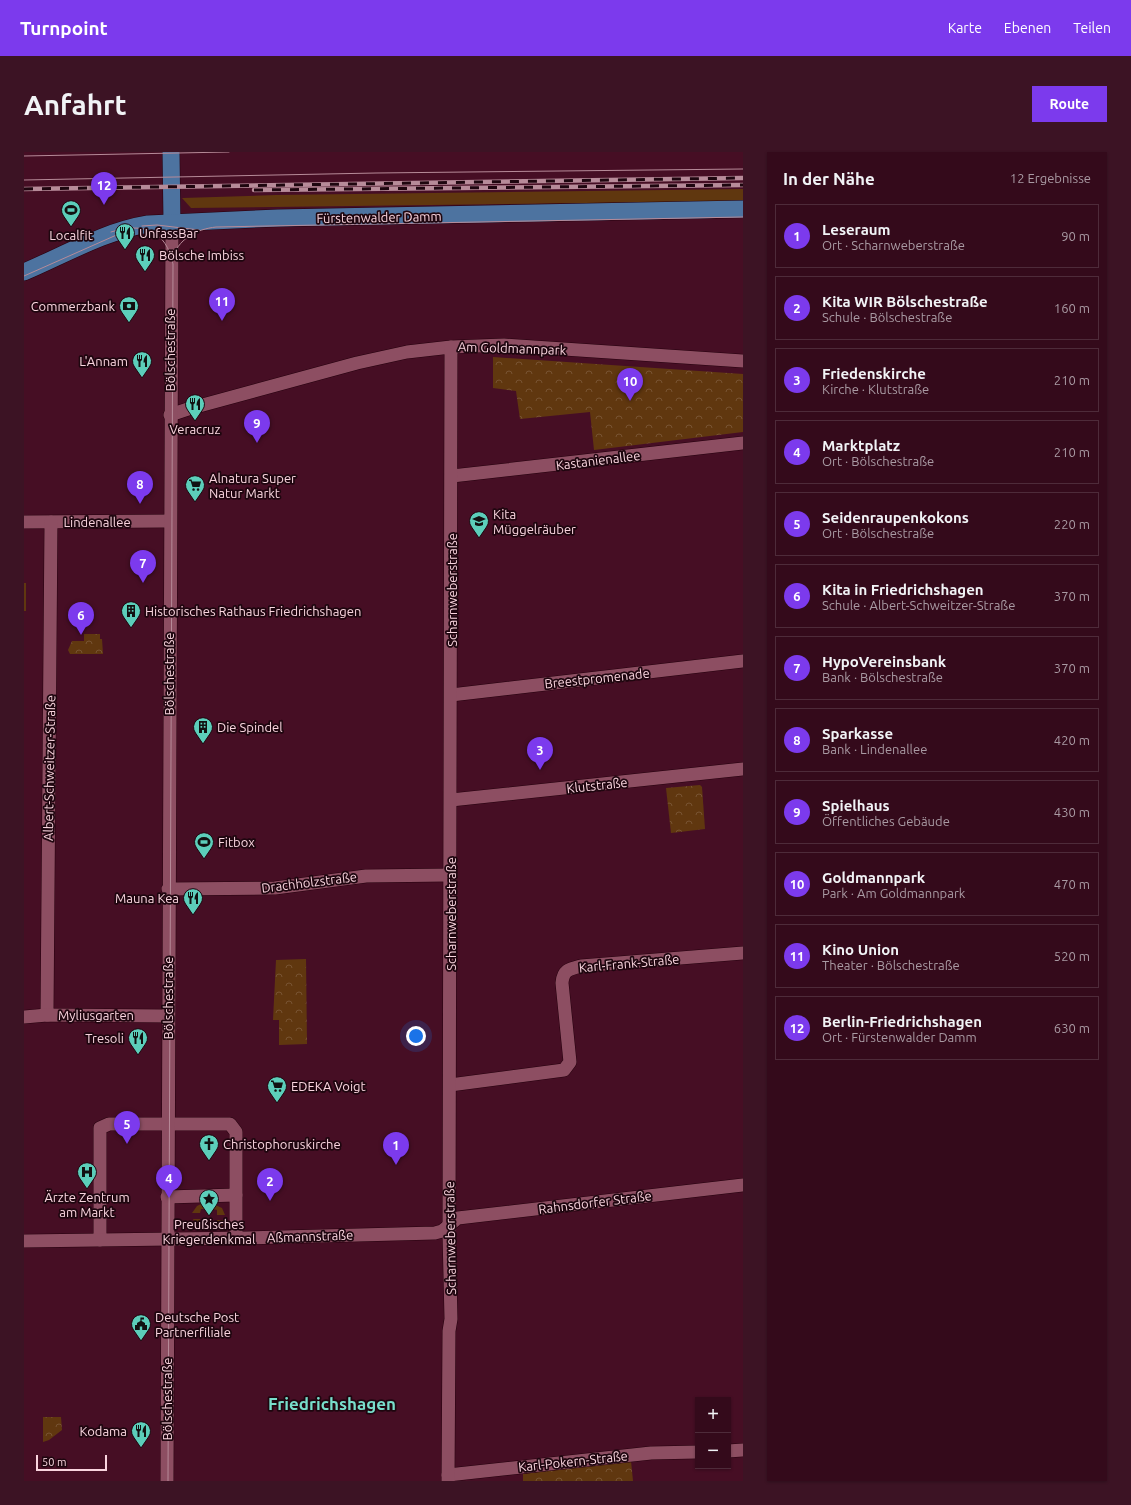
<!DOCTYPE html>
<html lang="de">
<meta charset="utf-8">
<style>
body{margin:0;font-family:Ubuntu,sans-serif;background:#3c1324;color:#f1f3f6}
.controls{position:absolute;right:12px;bottom:12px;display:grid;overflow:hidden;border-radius:0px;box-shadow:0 1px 3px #0004}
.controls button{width:36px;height:36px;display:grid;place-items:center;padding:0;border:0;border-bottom:1px solid #4e2b3a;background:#340a1b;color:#f1f3f6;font:20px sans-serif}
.scale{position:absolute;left:12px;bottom:10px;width:71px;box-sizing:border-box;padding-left:4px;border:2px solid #f9d4de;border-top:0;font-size:11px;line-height:14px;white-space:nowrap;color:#f9d4de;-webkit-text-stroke:3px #1e060f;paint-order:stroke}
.you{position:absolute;left:392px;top:884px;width:14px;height:14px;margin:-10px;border:3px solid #fff;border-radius:50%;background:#1a73e8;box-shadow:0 0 0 6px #1a73e833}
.badge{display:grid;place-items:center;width:26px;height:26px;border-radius:50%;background:#7c3aed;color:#fff;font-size:13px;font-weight:700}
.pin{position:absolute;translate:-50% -33px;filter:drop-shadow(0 1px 2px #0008)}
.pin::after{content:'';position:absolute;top:21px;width:14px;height:12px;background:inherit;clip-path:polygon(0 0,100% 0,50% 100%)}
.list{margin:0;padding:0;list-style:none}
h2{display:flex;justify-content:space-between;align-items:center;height:52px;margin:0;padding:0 16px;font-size:17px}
h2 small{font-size:13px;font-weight:400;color:#a99aa3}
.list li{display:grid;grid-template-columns:26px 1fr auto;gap:12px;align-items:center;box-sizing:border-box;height:64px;margin:0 8px 8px;padding:0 8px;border:1px solid #4e2b3a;border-radius:0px}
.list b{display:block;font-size:15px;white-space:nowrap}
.list p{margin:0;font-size:13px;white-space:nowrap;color:#a99aa3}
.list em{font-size:13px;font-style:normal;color:#a99aa3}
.map{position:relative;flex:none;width:719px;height:1329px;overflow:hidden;border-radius:0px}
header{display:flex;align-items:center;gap:24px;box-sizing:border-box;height:56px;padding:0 20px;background:#7c3aed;color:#fff}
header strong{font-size:19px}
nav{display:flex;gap:22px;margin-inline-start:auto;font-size:14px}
.intro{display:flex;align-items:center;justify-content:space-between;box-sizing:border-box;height:96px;padding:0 24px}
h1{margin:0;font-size:28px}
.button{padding:10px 18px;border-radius:0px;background:#7c3aed;color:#fff;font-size:14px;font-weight:700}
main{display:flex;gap:24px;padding:0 24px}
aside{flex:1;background:#340a1b;border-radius:0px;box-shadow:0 1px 3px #0004}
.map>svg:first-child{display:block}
.grass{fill:#60370f}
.forest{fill:url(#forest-crowns)}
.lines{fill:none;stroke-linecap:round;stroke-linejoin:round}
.minor-casing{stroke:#25000e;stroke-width:14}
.major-casing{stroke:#25000e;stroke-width:18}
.minor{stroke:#8d4e62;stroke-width:13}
.major{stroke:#4d73a0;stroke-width:17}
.tram{stroke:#b78b99;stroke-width:1}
.rail-casing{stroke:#b78b99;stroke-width:4.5}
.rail{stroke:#1e060f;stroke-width:3;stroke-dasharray:9;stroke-linecap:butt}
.labels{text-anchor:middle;stroke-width:3.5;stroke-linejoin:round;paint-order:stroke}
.street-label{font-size:13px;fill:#f9d4de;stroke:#1e060f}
.poi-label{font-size:13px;fill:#f9d4de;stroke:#1e060f;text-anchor:start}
.district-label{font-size:17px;font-weight:bold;fill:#78decb;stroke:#1e060f}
</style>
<header>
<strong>Turnpoint</strong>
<nav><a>Karte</a><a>Ebenen</a><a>Teilen</a></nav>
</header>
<div class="intro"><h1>Anfahrt</h1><a class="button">Route</a></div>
<main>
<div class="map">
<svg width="719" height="1329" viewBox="0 0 719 1329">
<defs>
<pattern id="forest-crowns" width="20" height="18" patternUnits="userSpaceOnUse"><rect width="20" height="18" fill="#60370f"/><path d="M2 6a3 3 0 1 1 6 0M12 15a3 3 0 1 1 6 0" fill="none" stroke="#785332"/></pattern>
</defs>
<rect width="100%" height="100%" fill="#460e24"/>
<g class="grass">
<polygon points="719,37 719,49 167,56 158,46 252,43"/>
<rect x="0" y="431" width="2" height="28"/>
<polygon points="177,1052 181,1052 181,1057 177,1057 176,1061 168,1061 173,1054"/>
<polygon points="189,1052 198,1056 201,1063 193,1063 193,1058 189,1057"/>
<polygon points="169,1067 176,1067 176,1072 181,1072 181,1078 172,1074"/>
<polygon points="193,1068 201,1068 197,1075 189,1078 189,1072 193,1072"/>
</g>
<g class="forest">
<polygon points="469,205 719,222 719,280 570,298 566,260 496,267 492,239 469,236"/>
<polygon points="60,482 76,482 76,487 78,487 79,502 46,502 44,498 48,489 60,489"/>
<polygon points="676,633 678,635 681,677 647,681 642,636"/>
<polygon points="282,807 283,892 255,893 255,868 249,868 252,808"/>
<polygon points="19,1265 37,1265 38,1278 25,1288 19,1290"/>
<polygon points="607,1309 609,1329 499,1329 499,1322"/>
</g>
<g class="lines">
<defs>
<g id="minor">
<polyline points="146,263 164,257 333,211 383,200 427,195 480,193 719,209"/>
<polyline points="428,324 719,291"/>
<polyline points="0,370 146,369"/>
<polyline points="427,543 719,509"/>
<polyline points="427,648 719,617"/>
<polyline points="144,737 251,736 342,724 427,723"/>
<polyline points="23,863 27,370"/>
<polyline points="0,865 23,863 144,864"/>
<path d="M426,933L540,918L546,910L538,831C539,818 545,817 557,814L719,801"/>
<polyline points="143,1045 212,1043"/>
<polyline points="76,1088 76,976 85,972 206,972 212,980 212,1085"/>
<polyline points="0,1089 223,1086 411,1081 418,1079 434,1066 719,1033"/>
<polyline points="704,1299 719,1298"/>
<polyline points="424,1323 627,1301 674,1300"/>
<polyline points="143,1329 148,71"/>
<polyline points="424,1329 425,1179 427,1167 425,1082 427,195"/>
</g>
<g id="major">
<polyline points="147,0 148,71"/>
<path d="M0,120C40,103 81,79 124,72L254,66L719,57"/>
</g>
</defs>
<use href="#minor" class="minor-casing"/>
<use href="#major" class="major-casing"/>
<use href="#minor" class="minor"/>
<use href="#major" class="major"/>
<g class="tram">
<polyline points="0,4 205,0"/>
<polyline points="0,28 352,21 719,17"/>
<polyline points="118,74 133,73 175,78"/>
<path d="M87,80C119,70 142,78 149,112L144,1329"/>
<path d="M148,108C153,87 173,77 192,75L719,65"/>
<polyline points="0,124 97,81"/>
</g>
<defs>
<g id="rail">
<polyline points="0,37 719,26"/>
<polyline points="230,38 719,33"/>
</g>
</defs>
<use href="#rail" class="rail-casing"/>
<use href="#rail" class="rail"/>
</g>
<defs>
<symbol id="stadium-pin" viewBox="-11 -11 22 30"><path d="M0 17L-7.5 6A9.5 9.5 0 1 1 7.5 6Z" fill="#5cceba" stroke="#1e060f"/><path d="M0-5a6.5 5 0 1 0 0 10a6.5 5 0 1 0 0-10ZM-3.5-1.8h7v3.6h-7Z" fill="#111"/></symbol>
<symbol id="restaurant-pin" viewBox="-11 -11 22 30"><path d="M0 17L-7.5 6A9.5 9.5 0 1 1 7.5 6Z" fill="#5cceba" stroke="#1e060f"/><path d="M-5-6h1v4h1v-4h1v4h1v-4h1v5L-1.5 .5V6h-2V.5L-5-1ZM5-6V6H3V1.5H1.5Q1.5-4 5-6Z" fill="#111"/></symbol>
<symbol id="bank-pin" viewBox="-11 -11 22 30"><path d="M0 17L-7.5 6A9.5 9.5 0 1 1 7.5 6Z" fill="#5cceba" stroke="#1e060f"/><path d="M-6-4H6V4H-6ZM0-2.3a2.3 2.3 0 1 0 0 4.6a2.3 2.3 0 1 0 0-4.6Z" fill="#111"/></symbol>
<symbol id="supermarket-pin" viewBox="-11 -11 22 30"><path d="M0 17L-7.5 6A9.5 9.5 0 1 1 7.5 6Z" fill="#5cceba" stroke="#1e060f"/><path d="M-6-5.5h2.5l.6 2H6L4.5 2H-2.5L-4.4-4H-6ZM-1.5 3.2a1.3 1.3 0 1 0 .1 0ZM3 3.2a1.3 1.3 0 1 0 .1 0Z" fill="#111"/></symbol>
<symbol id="school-pin" viewBox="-11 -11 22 30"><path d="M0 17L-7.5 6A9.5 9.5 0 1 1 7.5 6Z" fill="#5cceba" stroke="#1e060f"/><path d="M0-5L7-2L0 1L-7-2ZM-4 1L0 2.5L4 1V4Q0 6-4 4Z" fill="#111"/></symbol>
<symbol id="building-pin" viewBox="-11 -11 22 30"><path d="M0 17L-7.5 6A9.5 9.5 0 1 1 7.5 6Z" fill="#5cceba" stroke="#1e060f"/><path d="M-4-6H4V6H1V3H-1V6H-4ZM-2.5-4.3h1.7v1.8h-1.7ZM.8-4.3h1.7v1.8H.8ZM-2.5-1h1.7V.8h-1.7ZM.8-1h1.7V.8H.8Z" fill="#111"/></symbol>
<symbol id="church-pin" viewBox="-11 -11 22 30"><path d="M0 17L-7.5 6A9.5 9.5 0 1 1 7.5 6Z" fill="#5cceba" stroke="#1e060f"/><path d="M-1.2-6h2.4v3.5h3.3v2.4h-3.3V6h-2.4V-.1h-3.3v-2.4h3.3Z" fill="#111"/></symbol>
<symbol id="hospital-pin" viewBox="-11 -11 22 30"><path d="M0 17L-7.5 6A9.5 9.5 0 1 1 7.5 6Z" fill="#5cceba" stroke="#1e060f"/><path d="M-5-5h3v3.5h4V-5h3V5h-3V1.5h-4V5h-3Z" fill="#111"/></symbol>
<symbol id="sight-pin" viewBox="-11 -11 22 30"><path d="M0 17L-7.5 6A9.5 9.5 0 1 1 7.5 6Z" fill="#5cceba" stroke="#1e060f"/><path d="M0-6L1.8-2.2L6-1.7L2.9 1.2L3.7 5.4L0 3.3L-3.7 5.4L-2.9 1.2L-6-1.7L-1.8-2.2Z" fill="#111"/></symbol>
<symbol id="civic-pin" viewBox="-11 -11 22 30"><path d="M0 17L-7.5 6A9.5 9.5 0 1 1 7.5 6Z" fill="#5cceba" stroke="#1e060f"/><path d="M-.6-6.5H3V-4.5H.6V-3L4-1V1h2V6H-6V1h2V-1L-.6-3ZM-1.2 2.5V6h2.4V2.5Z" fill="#111"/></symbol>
</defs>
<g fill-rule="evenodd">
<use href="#stadium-pin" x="36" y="47" width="22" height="30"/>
<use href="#restaurant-pin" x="90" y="70" width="22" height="30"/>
<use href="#restaurant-pin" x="110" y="92" width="22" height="30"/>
<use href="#bank-pin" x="94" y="143" width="22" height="30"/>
<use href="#restaurant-pin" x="107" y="198" width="22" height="30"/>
<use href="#restaurant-pin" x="160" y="241" width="22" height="30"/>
<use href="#supermarket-pin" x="160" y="322" width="22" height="30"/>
<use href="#school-pin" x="444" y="358" width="22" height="30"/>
<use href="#building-pin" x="96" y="448" width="22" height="30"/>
<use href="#building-pin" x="168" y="564" width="22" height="30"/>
<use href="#stadium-pin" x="169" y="679" width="22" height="30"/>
<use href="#restaurant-pin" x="158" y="735" width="22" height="30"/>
<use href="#restaurant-pin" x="103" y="875" width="22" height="30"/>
<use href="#supermarket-pin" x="242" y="923" width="22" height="30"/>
<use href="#church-pin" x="174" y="981" width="22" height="30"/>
<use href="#hospital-pin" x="52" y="1009" width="22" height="30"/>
<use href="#sight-pin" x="174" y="1036" width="22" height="30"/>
<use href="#civic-pin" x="106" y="1161" width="22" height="30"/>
<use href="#restaurant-pin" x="106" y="1268" width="22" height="30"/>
</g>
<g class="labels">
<g class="street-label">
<text transform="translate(355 65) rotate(-1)" y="5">Fürstenwalder Damm</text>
<text transform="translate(488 196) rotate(2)" y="5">Am Goldmannpark</text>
<text transform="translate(146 198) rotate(-90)" y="5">Bölschestraße</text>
<text transform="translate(574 308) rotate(-7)" y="5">Kastanienallee</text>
<text x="73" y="375">Lindenallee</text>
<text transform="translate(428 438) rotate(-90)" y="5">Scharnweberstraße</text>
<text transform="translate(145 522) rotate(-90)" y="5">Bölschestraße</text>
<text transform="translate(573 526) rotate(-6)" y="5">Breestpromenade</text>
<text transform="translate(25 616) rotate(-89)" y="5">Albert-Schweitzer-Straße</text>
<text transform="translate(573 633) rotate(-6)" y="5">Klutstraße</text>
<text transform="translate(285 730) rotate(-7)" y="5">Drachholzstraße</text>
<text transform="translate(427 762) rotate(-90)" y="5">Scharnweberstraße</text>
<text transform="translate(605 811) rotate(-5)" y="5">Karl-Frank-Straße</text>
<text transform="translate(144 846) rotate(-90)" y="5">Bölschestraße</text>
<text x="72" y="868">Myliusgarten</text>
<text transform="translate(571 1050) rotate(-7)" y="5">Rahnsdorfer Straße</text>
<text transform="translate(286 1084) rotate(-2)" y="5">Aßmannstraße</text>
<text transform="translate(426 1086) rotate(-91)" y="5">Scharnweberstraße</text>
<text transform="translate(143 1247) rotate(-90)" y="5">Bölschestraße</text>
<text transform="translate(549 1309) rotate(-6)" y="5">Karl-Pokern-Straße</text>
</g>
<g class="poi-label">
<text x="115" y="86">UnfassBar</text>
<text x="47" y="88" text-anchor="middle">Localfit</text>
<text x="135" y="108">Bölsche Imbiss</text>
<text x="91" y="159" text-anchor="end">Commerzbank</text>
<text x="104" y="214" text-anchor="end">L'Annam</text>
<text x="171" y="282" text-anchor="middle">Veracruz</text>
<text x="185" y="331">Alnatura Super<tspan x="185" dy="15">Natur Markt</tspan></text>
<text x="469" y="367">Kita<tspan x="469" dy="15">Müggelräuber</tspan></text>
<text x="121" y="464">Historisches Rathaus Friedrichshagen</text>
<text x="193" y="580">Die Spindel</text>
<text x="194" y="695">Fitbox</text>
<text x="155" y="751" text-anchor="end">Mauna Kea</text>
<text x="100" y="891" text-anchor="end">Tresoli</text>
<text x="267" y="939">EDEKA Voigt</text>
<text x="199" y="997">Christophoruskirche</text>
<text x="63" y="1050" text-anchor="middle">Ärzte Zentrum<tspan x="63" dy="15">am Markt</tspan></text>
<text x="185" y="1077" text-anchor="middle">Preußisches<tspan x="185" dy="15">Kriegerdenkmal</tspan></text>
<text x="131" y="1170">Deutsche Post<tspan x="131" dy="15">Partnerfiliale</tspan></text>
<text x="103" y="1284" text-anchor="end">Kodama</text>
</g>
<g class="district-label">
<text x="308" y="1258">Friedrichshagen</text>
</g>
</g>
</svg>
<div class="controls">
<button>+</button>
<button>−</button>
</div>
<div class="scale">50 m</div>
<div class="you"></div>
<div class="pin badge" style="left:372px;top:1013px">1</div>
<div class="pin badge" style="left:246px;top:1049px">2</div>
<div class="pin badge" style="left:516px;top:618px">3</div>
<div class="pin badge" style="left:145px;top:1046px">4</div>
<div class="pin badge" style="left:103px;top:992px">5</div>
<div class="pin badge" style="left:57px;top:483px">6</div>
<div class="pin badge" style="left:119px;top:431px">7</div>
<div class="pin badge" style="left:116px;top:352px">8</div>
<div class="pin badge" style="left:233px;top:291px">9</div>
<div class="pin badge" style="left:606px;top:249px">10</div>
<div class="pin badge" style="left:198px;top:169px">11</div>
<div class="pin badge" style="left:80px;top:53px">12</div>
</div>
<aside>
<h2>In der Nähe<small>12 Ergebnisse</small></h2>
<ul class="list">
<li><span class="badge">1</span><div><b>Leseraum</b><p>Ort · Scharnweberstraße</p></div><em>90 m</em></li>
<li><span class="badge">2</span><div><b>Kita WIR Bölschestraße</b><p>Schule · Bölschestraße</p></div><em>160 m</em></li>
<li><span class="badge">3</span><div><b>Friedenskirche</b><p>Kirche · Klutstraße</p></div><em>210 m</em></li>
<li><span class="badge">4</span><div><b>Marktplatz</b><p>Ort · Bölschestraße</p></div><em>210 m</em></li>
<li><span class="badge">5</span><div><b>Seidenraupenkokons</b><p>Ort · Bölschestraße</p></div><em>220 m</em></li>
<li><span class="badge">6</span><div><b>Kita in Friedrichshagen</b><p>Schule · Albert-Schweitzer-Straße</p></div><em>370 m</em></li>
<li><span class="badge">7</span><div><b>HypoVereinsbank</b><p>Bank · Bölschestraße</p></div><em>370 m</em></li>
<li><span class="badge">8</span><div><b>Sparkasse</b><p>Bank · Lindenallee</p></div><em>420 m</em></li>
<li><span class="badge">9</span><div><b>Spielhaus</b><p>Öffentliches Gebäude</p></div><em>430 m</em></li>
<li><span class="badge">10</span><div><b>Goldmannpark</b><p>Park · Am Goldmannpark</p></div><em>470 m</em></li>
<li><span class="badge">11</span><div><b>Kino Union</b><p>Theater · Bölschestraße</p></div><em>520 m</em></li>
<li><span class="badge">12</span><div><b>Berlin-Friedrichshagen</b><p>Ort · Fürstenwalder Damm</p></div><em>630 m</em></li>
</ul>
</aside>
</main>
